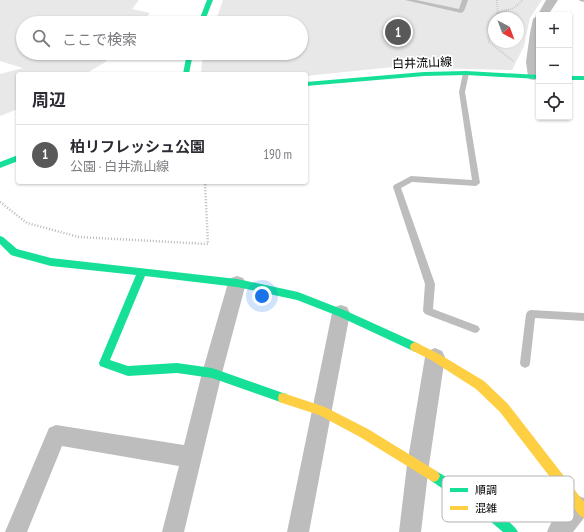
<!DOCTYPE html>
<html lang="ja">
<meta charset="utf-8">
<style>
body{margin:0;font-family:"PT Sans Narrow","Noto Sans JP",sans-serif;background:#f7f7f7;color:#2b2b33}
.controls{position:absolute;right:12px;top:12px;display:grid;overflow:hidden;border-radius:4px;box-shadow:0 1px 3px #0004}
.controls button{width:36px;height:36px;display:grid;place-items:center;padding:0;border:0;border-bottom:1px solid #e1e1e2;background:#fff;color:#2b2b33;font:20px sans-serif}
.compass{position:absolute;left:488px;top:12px;width:36px;height:36px;border-radius:50%;background:#fff;box-shadow:0 1px 3px #0004;rotate:139deg}
.you{position:absolute;left:262px;top:296px;width:14px;height:14px;margin:-10px;border:3px solid #fff;border-radius:50%;background:#1a73e8;box-shadow:0 0 0 6px #1a73e833}
.badge{display:grid;place-items:center;width:26px;height:26px;border-radius:50%;background:#595959;color:#fff;font-size:13px;font-weight:700}
.pin{position:absolute;translate:-50% -50%;border:2px solid #fff;box-shadow:0 1px 4px #0006}
.list{margin:0;padding:0;list-style:none}
h2{display:flex;justify-content:space-between;align-items:center;height:52px;margin:0;padding:0 16px;font-size:17px}
h2 small{font-size:13px;font-weight:400;color:#7c7c81}
.list li{display:grid;grid-template-columns:26px 1fr auto;gap:12px;align-items:center;box-sizing:border-box;height:60px;padding:0 16px;border-top:1px solid #e1e1e2}
.list b{display:block;font-size:15px;white-space:nowrap}
.list p{margin:0;font-size:13px;white-space:nowrap;color:#7c7c81}
.list em{font-size:13px;font-style:normal;color:#7c7c81}
.icon{flex:none;width:22px;height:22px;fill:none;stroke:currentColor;stroke-width:2;stroke-linecap:round;stroke-linejoin:round}
.map{position:relative;flex:none;width:584px;height:532px;overflow:hidden}
.search{position:absolute;background:#fff;box-shadow:0 1px 3px #0004;left:16px;top:16px;width:292px;height:44px;display:flex;align-items:center;gap:10px;box-sizing:border-box;padding:0 14px;border-radius:22px;color:#7c7c81;font-size:15px}
.panel{position:absolute;background:#fff;box-shadow:0 1px 3px #0004;left:16px;top:72px;width:292px;height:112px;border-radius:4px}
.map>svg:first-child{display:block}
.green{fill:#e8e8e8;fill-rule:evenodd}
.lines{fill:none;stroke-linecap:round;stroke-linejoin:round}
.path-far1{stroke:#b8b8b8;stroke-width:2;stroke-dasharray:0.5 1.5;stroke-linecap:butt}
.path{stroke:#b8b8b8;stroke-width:2.5;stroke-dasharray:1 2;stroke-linecap:butt}
.lane{fill:#bdbdbd;fill-rule:evenodd}
.street{fill:#bdbdbd;fill-rule:evenodd}
.fast{fill:#16e098;fill-rule:evenodd}
.slow{fill:#ffcf43;fill-rule:evenodd}
.labels{text-anchor:middle;stroke-width:3.5;stroke-linejoin:round;paint-order:stroke}
.far-street-label{font-size:12px;fill:#000;stroke:#fff}
.key{fill:#fff;stroke:#b2b2b2;stroke-width:1}
.key-label{font-size:11px;fill:#000}
</style>
<div class="map">
<svg width="584" height="532" viewBox="0 0 584 532">
<rect width="100%" height="100%" fill="#fff"/>
<g class="green">
<polygon points="0,0 139,0 132,9 150,13 141,23 23,23 23,53 114,53 104,63 85,74 18,74 18,109 0,116 0,74 23,68 0,61"/>
<path d="M223,0H542L530,18L524,46L512,70L393,67L306,76V74H201L202,63L205,53H301V23H215ZM494,18H518V42H494Z"/>
</g>
<g class="lines">
<g class="path-far1">
<polyline points="497,0 498,18"/>
<polyline points="497,13 514,8 523,0"/>
<polyline points="494,28 488,36 489,42 513,61"/>
</g>
<polyline class="path" points="0,202 27,223 79,237 208,244 205,182"/>
<g class="lane">
<polygon points="405,0 416,0 459,9 462,0 468,0 464,11 461,13"/>
<polygon points="579,0 584,0 584,2 580,1"/>
<polygon points="466,71 469,73 465,92 480,183 476,186 412,182 401,188 435,284 433,309 478,326 480,329 478,332 475,333 425,314 423,311 425,284 393,187 394,185 411,176 472,180 459,92 463,73"/>
<polygon points="531,310 584,313 584,321 535,318 530,363 529,366 525,368 521,366 520,363 526,314 528,311"/>
</g>
<g class="street">
<polygon points="546,0 558,0 548,15 539,15 539,78 534,80 529,79 528,76 526,62 530,33 533,19 537,16"/>
<polygon points="237,276 243,278 246,283 222,373 184,532 162,532 179,466 62,446 27,532 5,532 49,428 56,425 184,445 202,373 228,283 231,278"/>
<polygon points="341,305 347,307 350,313 309,532 287,532 332,313 335,307"/>
<polygon points="435,348 442,351 445,357 429,465 421,532 399,532 407,465 425,357 428,351"/>
<path d="M579,496L584,498V518L573,532H547C552,518 565,501 579,496Z"/>
</g>
<g class="fast">
<polygon points="207,0 213,0 204,23 198,23"/>
<polygon points="187,53 193,53 189,74 183,74"/>
<polygon points="466,71 539,75 539,79 466,75 424,76 306,86 306,82 424,72"/>
<rect x="569" y="76" width="15" height="4"/>
<polygon points="18,155 18,161 0,168 0,162"/>
<polygon points="0,236 3,237 17,249 51,258 237,279 298,292 344,310 419,344 420,347 419,350 415,352 411,350 338,316 297,300 237,287 145,276 110,360 128,366 177,363 212,368 283,393 287,394 288,398 287,402 283,403 212,378 177,373 128,376 100,366 99,363 136,275 51,266 14,256 11,255 0,244"/>
<path d="M434,470C447,476 514,521 518,532H503L490,521L430,480L428,476L430,472Z"/>
</g>
<g class="slow">
<polygon points="415,342 439,354 484,381 508,404 584,502 584,518 580,516 500,412 476,389 431,360 411,350 410,347 411,344"/>
<polygon points="283,393 325,407 368,429 438,472 440,476 438,480 434,482 430,480 360,437 319,415 279,402 278,398 279,394"/>
</g>
</g>
<g class="labels">
<g class="far-street-label">
<text transform="translate(422 63) rotate(-2)" y="4">白井流山線</text>
</g>
</g>
<rect x="442" y="476" width="132" height="46" rx="6" class="key"/>
<rect x="450" y="488" width="18" height="4" fill="#16e098"/>
<rect x="450" y="506" width="18" height="4" fill="#ffcf43"/>
<g class="key-label">
<text x="475" y="494">順調</text>
<text x="475" y="512">混雑</text>
</g>
</svg>
<div class="controls">
<button>+</button>
<button>−</button>
<button><svg class="icon" aria-label="locate" viewBox="0 0 24 24"><circle cx="12" cy="12" r="6"/><path d="M12 2v4M12 18v4M2 12h4M18 12h4"/></svg></button>
</div>
<svg class="compass" viewBox="-18 -18 36 36"><path d="M0-13l5 13h-10z" fill="#e53935"/><path d="M0 13l5-13h-10z" fill="#7c7c81"/></svg>
<div class="you"></div>
<div class="pin badge" style="left:398px;top:32px">1</div>
<div class="search"><svg class="icon" aria-label="search" viewBox="0 0 24 24"><circle cx="10" cy="10" r="6"/><path d="M15 15l6 6"/></svg>ここで検索</div>
<section class="panel">
<h2>周辺<small></small></h2>
<ul class="list">
<li><span class="badge">1</span><div><b>柏リフレッシュ公園</b><p>公園 · 白井流山線</p></div><em>190 m</em></li>
</ul>
</section>
</div>
